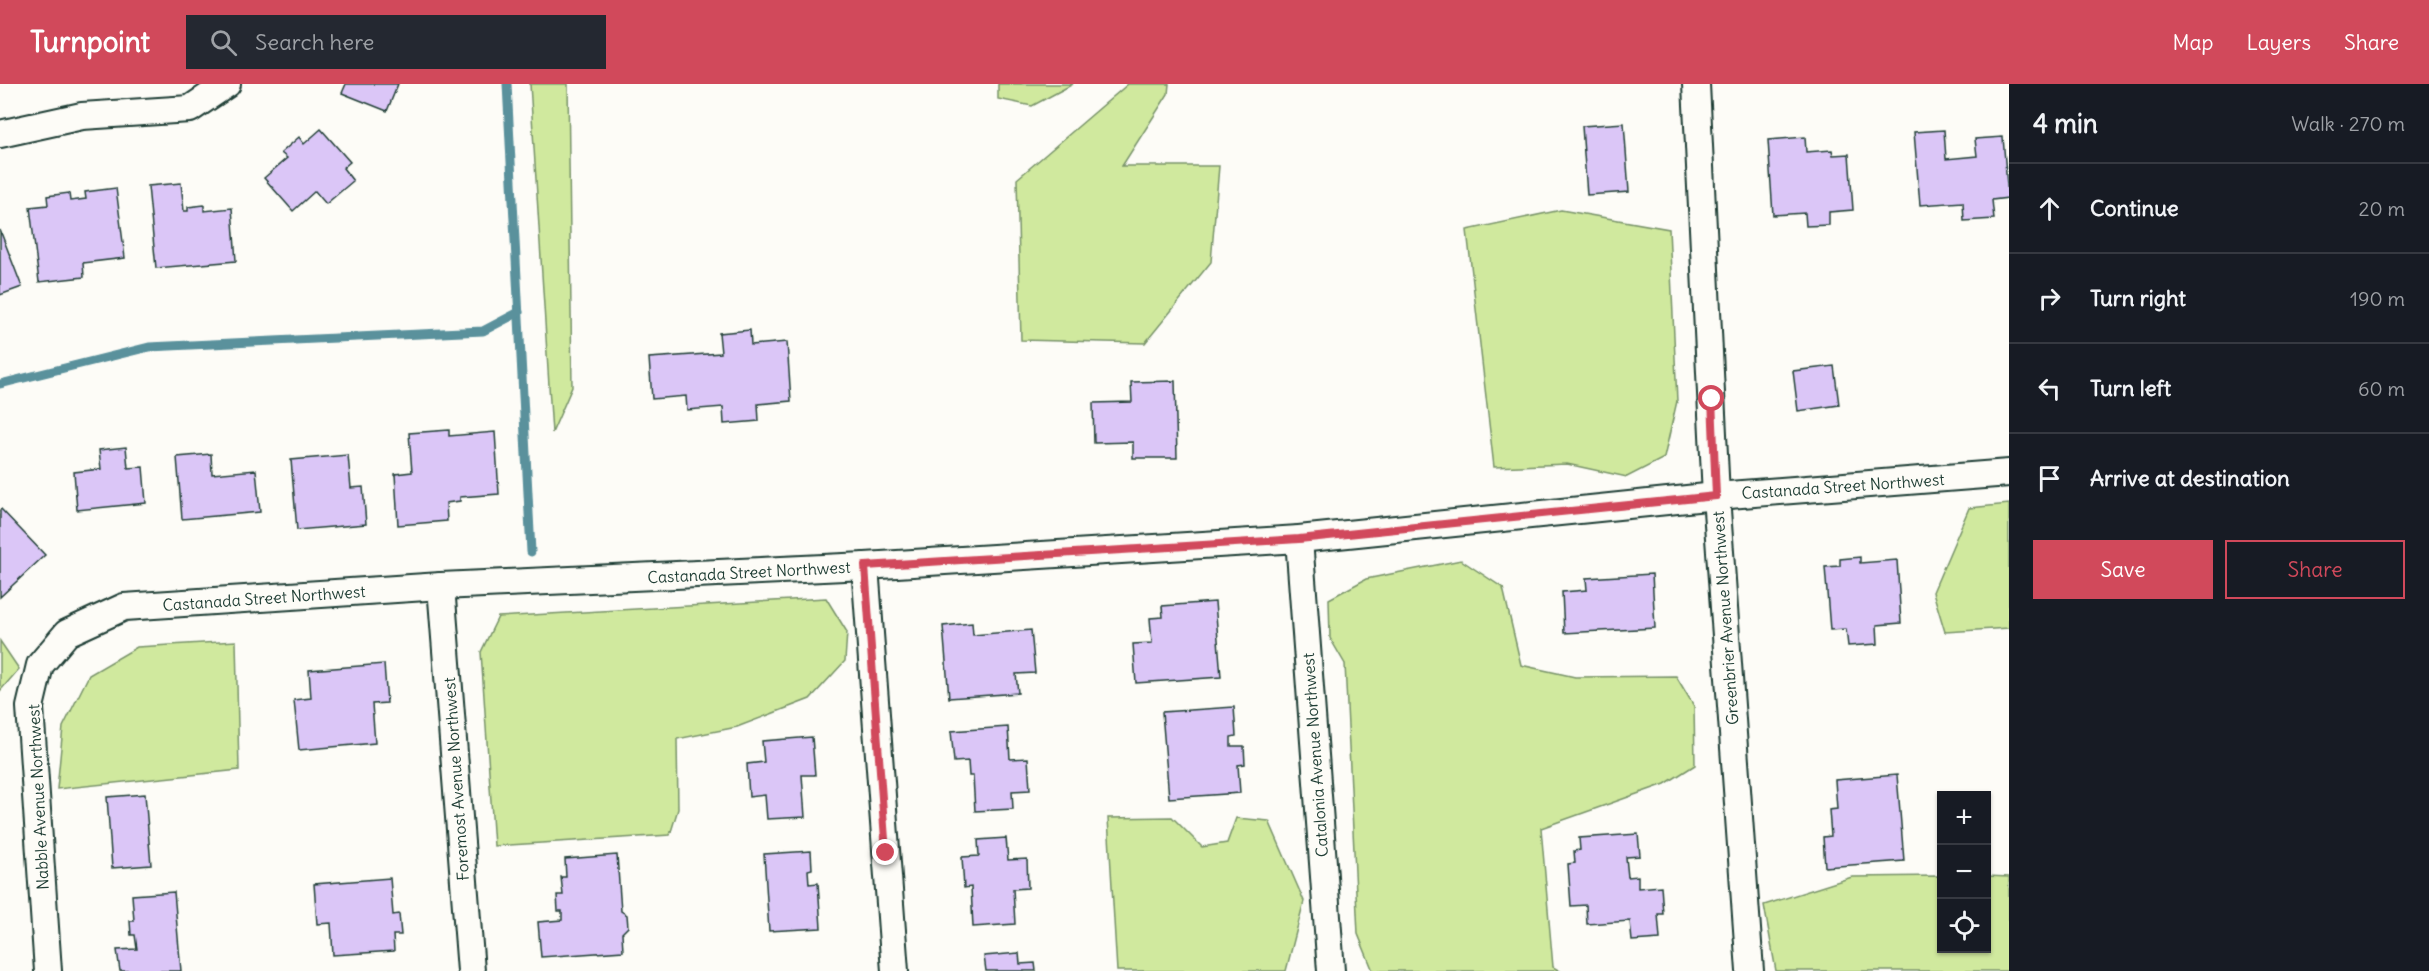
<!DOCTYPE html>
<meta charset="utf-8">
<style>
body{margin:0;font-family:Delius,sans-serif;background:#242831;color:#f1f3f6}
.controls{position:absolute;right:18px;bottom:18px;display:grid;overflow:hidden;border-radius:0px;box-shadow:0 2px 4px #0004}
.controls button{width:54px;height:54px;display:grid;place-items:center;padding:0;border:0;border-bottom:2px solid #363941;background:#171b24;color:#f1f3f6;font:30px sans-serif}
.stop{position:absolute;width:18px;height:18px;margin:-14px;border:4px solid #d1495b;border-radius:50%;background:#fff}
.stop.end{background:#d1495b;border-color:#fff;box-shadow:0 2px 6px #0008}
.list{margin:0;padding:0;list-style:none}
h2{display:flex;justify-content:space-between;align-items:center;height:78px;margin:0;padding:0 24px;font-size:26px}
h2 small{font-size:20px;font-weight:400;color:#9ea1a6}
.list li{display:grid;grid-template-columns:39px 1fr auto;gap:18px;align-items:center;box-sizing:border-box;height:90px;padding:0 24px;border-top:2px solid #363941}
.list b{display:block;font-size:22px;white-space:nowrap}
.list em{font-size:20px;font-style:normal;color:#9ea1a6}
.actions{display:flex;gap:12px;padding:18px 24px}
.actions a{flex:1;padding:14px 0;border:2px solid #d1495b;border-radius:0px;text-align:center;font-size:21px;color:#d1495b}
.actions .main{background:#d1495b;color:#fff}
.icon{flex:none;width:33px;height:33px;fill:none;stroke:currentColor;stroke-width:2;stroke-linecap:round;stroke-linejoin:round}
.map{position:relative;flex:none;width:2009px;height:887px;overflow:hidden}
header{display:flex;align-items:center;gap:36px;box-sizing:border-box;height:84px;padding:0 30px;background:#d1495b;color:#fff}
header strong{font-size:28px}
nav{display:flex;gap:33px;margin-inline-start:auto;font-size:21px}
.search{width:420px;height:54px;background:#242831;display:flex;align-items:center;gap:15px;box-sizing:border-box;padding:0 21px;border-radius:0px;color:#9ea1a6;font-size:22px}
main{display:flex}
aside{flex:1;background:#171b24}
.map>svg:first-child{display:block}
.green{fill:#d0e99e;stroke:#789369;stroke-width:1.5}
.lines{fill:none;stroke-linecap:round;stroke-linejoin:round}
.stream{stroke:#5a919c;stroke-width:9}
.building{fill:#dbc6f7;stroke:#1f3d34;stroke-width:1.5}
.minor-casing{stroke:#1f3d34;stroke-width:30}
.minor{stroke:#fdfcf7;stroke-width:26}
.route{stroke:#d1495b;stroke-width:8}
.labels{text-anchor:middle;stroke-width:5;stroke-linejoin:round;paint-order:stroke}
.street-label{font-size:16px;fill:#1f3d34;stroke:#fdfcf7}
</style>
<header>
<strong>Turnpoint</strong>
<div class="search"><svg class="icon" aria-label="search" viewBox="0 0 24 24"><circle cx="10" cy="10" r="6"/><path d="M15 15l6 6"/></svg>Search here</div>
<nav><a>Map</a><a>Layers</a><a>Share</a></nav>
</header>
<main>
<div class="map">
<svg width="2009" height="887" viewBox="0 0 2009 887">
<rect width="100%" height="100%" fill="#fdfcf7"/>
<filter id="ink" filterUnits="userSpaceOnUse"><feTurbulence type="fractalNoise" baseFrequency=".0167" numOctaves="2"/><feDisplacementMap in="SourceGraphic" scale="12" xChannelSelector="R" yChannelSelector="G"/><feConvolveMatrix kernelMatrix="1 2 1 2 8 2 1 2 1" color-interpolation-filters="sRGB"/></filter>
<g filter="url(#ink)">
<g class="green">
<polygon points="530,0 568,0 572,303 552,349"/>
<polygon points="998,0 1073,0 1032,22 998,15"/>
<polygon points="1128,0 1169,0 1168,10 1122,82 1219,82 1211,178 1145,259 1021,256 1017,95"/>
<polygon points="1561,126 1669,145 1677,317 1664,374 1627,393 1567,380 1494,383 1467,146"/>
<polygon points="2009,420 2009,544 1945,548 1933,508 1969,424"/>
<polygon points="1461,476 1503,504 1521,581 1575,593 1676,592 1694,622 1695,681 1665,700 1541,744 1553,883 1560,887 1373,887 1358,850 1345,580 1330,554 1329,515 1366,495"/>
<polygon points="826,514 847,548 845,577 810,615 737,643 677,655 678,725 670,751 494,762 481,568 498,533"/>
<polygon points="0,557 19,585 0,607"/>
<polygon points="236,557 239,686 57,705 63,643 89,591 137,563"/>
<polygon points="1172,733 1202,763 1227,759 1236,734 1269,737 1304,817 1286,887 1117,887 1108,734"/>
<polygon points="1941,792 1942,864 1986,864 1987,792 2009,793 2009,887 1776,887 1764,821 1852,793"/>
</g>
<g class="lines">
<g class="stream">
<polyline points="507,0 531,468"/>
<polyline points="0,300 149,263 483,247 519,228"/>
</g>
</g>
<g class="building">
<polygon points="346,0 398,0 387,27 342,9"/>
<polygon points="1624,39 1629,108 1587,111 1582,42"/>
<polygon points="321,45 350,78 343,84 353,97 326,120 315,107 293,127 264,94 287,74 281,69 299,53 304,60"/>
<polygon points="1944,46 1946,75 1977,72 1975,55 2003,53 2008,114 1992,116 1994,135 1964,137 1963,118 1920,121 1914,48"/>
<polygon points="1805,53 1806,68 1832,66 1833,71 1849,70 1853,126 1829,128 1829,141 1806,142 1805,129 1773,131 1768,56"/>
<polygon points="181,99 184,127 188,127 188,123 204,121 204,127 232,124 236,177 156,184 148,102"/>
<polygon points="116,104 125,174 83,179 84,193 39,198 30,123 48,121 47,112 69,109 70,117 86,115 85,108"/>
<polygon points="0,146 22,203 0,211"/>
<polygon points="750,246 751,261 787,258 791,317 758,320 759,337 724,340 723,323 687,326 686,312 652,315 649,274 721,269 719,249"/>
<polygon points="1834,282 1839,321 1798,327 1793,287"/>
<polygon points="1175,297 1177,374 1133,374 1133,358 1094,359 1093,319 1132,318 1131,298"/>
<polygon points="449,346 449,352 495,348 499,410 460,413 460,417 446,419 447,437 398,441 395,390 412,388 409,349"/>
<polygon points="126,363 128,384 143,383 146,419 77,426 74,388 101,385 99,366"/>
<polygon points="211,370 212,390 256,386 260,428 182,435 177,373"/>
<polygon points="348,371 351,404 363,403 366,440 297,446 291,376"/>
<polygon points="1,425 45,471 0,513 0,426"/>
<polygon points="1860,473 1860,479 1897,476 1901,539 1877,541 1878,560 1848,562 1846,545 1830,546 1825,483 1840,482 1840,475"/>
<polygon points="1652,490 1655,544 1564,549 1562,508 1587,506 1586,494"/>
<polygon points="1215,518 1221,593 1136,599 1133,560 1152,559 1150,534 1163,533 1162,522"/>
<polygon points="972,539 973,551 1031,546 1035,589 1016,590 1018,609 949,614 943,542"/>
<polygon points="384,580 387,619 372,620 375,659 299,666 294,616 311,614 309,586"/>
<polygon points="1234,623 1236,652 1231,653 1231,662 1244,662 1245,680 1238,681 1240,709 1169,714 1162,628"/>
<polygon points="1008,643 1010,675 1028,674 1030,706 1012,707 1013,725 975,727 973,692 969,692 968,677 954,678 951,647"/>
<polygon points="812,653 815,691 802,691 805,733 767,735 765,711 749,713 747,680 764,678 762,657"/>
<polygon points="1897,691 1904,777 1825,783 1823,753 1831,752 1829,726 1837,725 1835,696"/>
<polygon points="145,710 151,781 112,784 107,713"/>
<polygon points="1638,750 1640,772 1626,773 1628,793 1638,792 1638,804 1661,802 1663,830 1658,830 1660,855 1632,857 1630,837 1587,840 1586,821 1571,822 1568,780 1575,779 1574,767 1580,766 1579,754"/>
<polygon points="1006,754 1008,776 1027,775 1028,804 1013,805 1015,840 973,843 971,803 964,804 962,773 979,772 978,756"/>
<polygon points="811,767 812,785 808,786 809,800 818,799 821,844 769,847 764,770"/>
<polygon points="617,771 621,827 627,831 628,843 622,849 623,867 541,873 538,838 562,836 562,827 558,827 557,811 563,811 561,793 566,793 565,775"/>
<polygon points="390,794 393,831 399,830 401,851 393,851 394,867 333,871 331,839 317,840 314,800"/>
<polygon points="174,808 181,887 120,887 117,866 137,865 135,851 131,851 130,837 134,837 132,811"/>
<polygon points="1019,869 1020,880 1035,879 1036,887 986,887 984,872"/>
</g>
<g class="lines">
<defs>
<g id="minor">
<polyline points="1696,0 1716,412 1750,887"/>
<polyline points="0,50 82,32 190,25 227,0"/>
<polyline points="1299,455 1331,887"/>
<polyline points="865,482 895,887"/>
<polyline points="441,502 471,887"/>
<polyline points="48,887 30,623 40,581 67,549 124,523 441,502 865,482 1299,455 1716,412 2009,389"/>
</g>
</defs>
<use href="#minor" class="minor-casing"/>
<use href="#minor" class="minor"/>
</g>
</g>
<g class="lines" filter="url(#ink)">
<polyline class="route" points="886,769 865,482 1299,455 1716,412 1712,315"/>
</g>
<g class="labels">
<g class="street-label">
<text transform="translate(1843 402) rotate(-4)" y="6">Castanada Street Northwest</text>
<text transform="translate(749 488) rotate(-3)" y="6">Castanada Street Northwest</text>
<text transform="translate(264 514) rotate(-4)" y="6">Castanada Street Northwest</text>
<text transform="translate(1725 534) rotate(-94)" y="6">Greenbrier Avenue Northwest</text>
<text transform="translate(1315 671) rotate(-94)" y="6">Catalonia Avenue Northwest</text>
<text transform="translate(456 695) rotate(-94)" y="6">Foremost Avenue Northwest</text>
<text transform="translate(38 713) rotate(-93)" y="6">Nabble Avenue Northwest</text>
</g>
</g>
</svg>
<div class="controls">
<button>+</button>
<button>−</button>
<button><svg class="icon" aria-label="locate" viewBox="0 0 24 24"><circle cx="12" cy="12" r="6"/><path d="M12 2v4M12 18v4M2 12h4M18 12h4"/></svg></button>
</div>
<div class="stop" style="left:1712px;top:315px"></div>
<div class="stop end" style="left:886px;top:769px"></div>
</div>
<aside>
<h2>4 min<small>Walk · 270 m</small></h2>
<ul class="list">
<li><svg class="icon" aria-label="ahead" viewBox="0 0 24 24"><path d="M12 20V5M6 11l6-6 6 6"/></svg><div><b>Continue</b></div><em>20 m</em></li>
<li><svg class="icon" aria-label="right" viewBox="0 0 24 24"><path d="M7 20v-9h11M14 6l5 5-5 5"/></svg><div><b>Turn right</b></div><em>190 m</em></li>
<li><svg class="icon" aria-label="left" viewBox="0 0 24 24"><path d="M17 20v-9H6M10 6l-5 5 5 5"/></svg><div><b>Turn left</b></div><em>60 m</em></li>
<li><svg class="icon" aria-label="arrive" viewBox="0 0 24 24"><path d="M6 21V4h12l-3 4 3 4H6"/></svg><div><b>Arrive at destination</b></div></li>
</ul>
<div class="actions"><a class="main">Save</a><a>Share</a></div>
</aside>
</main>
